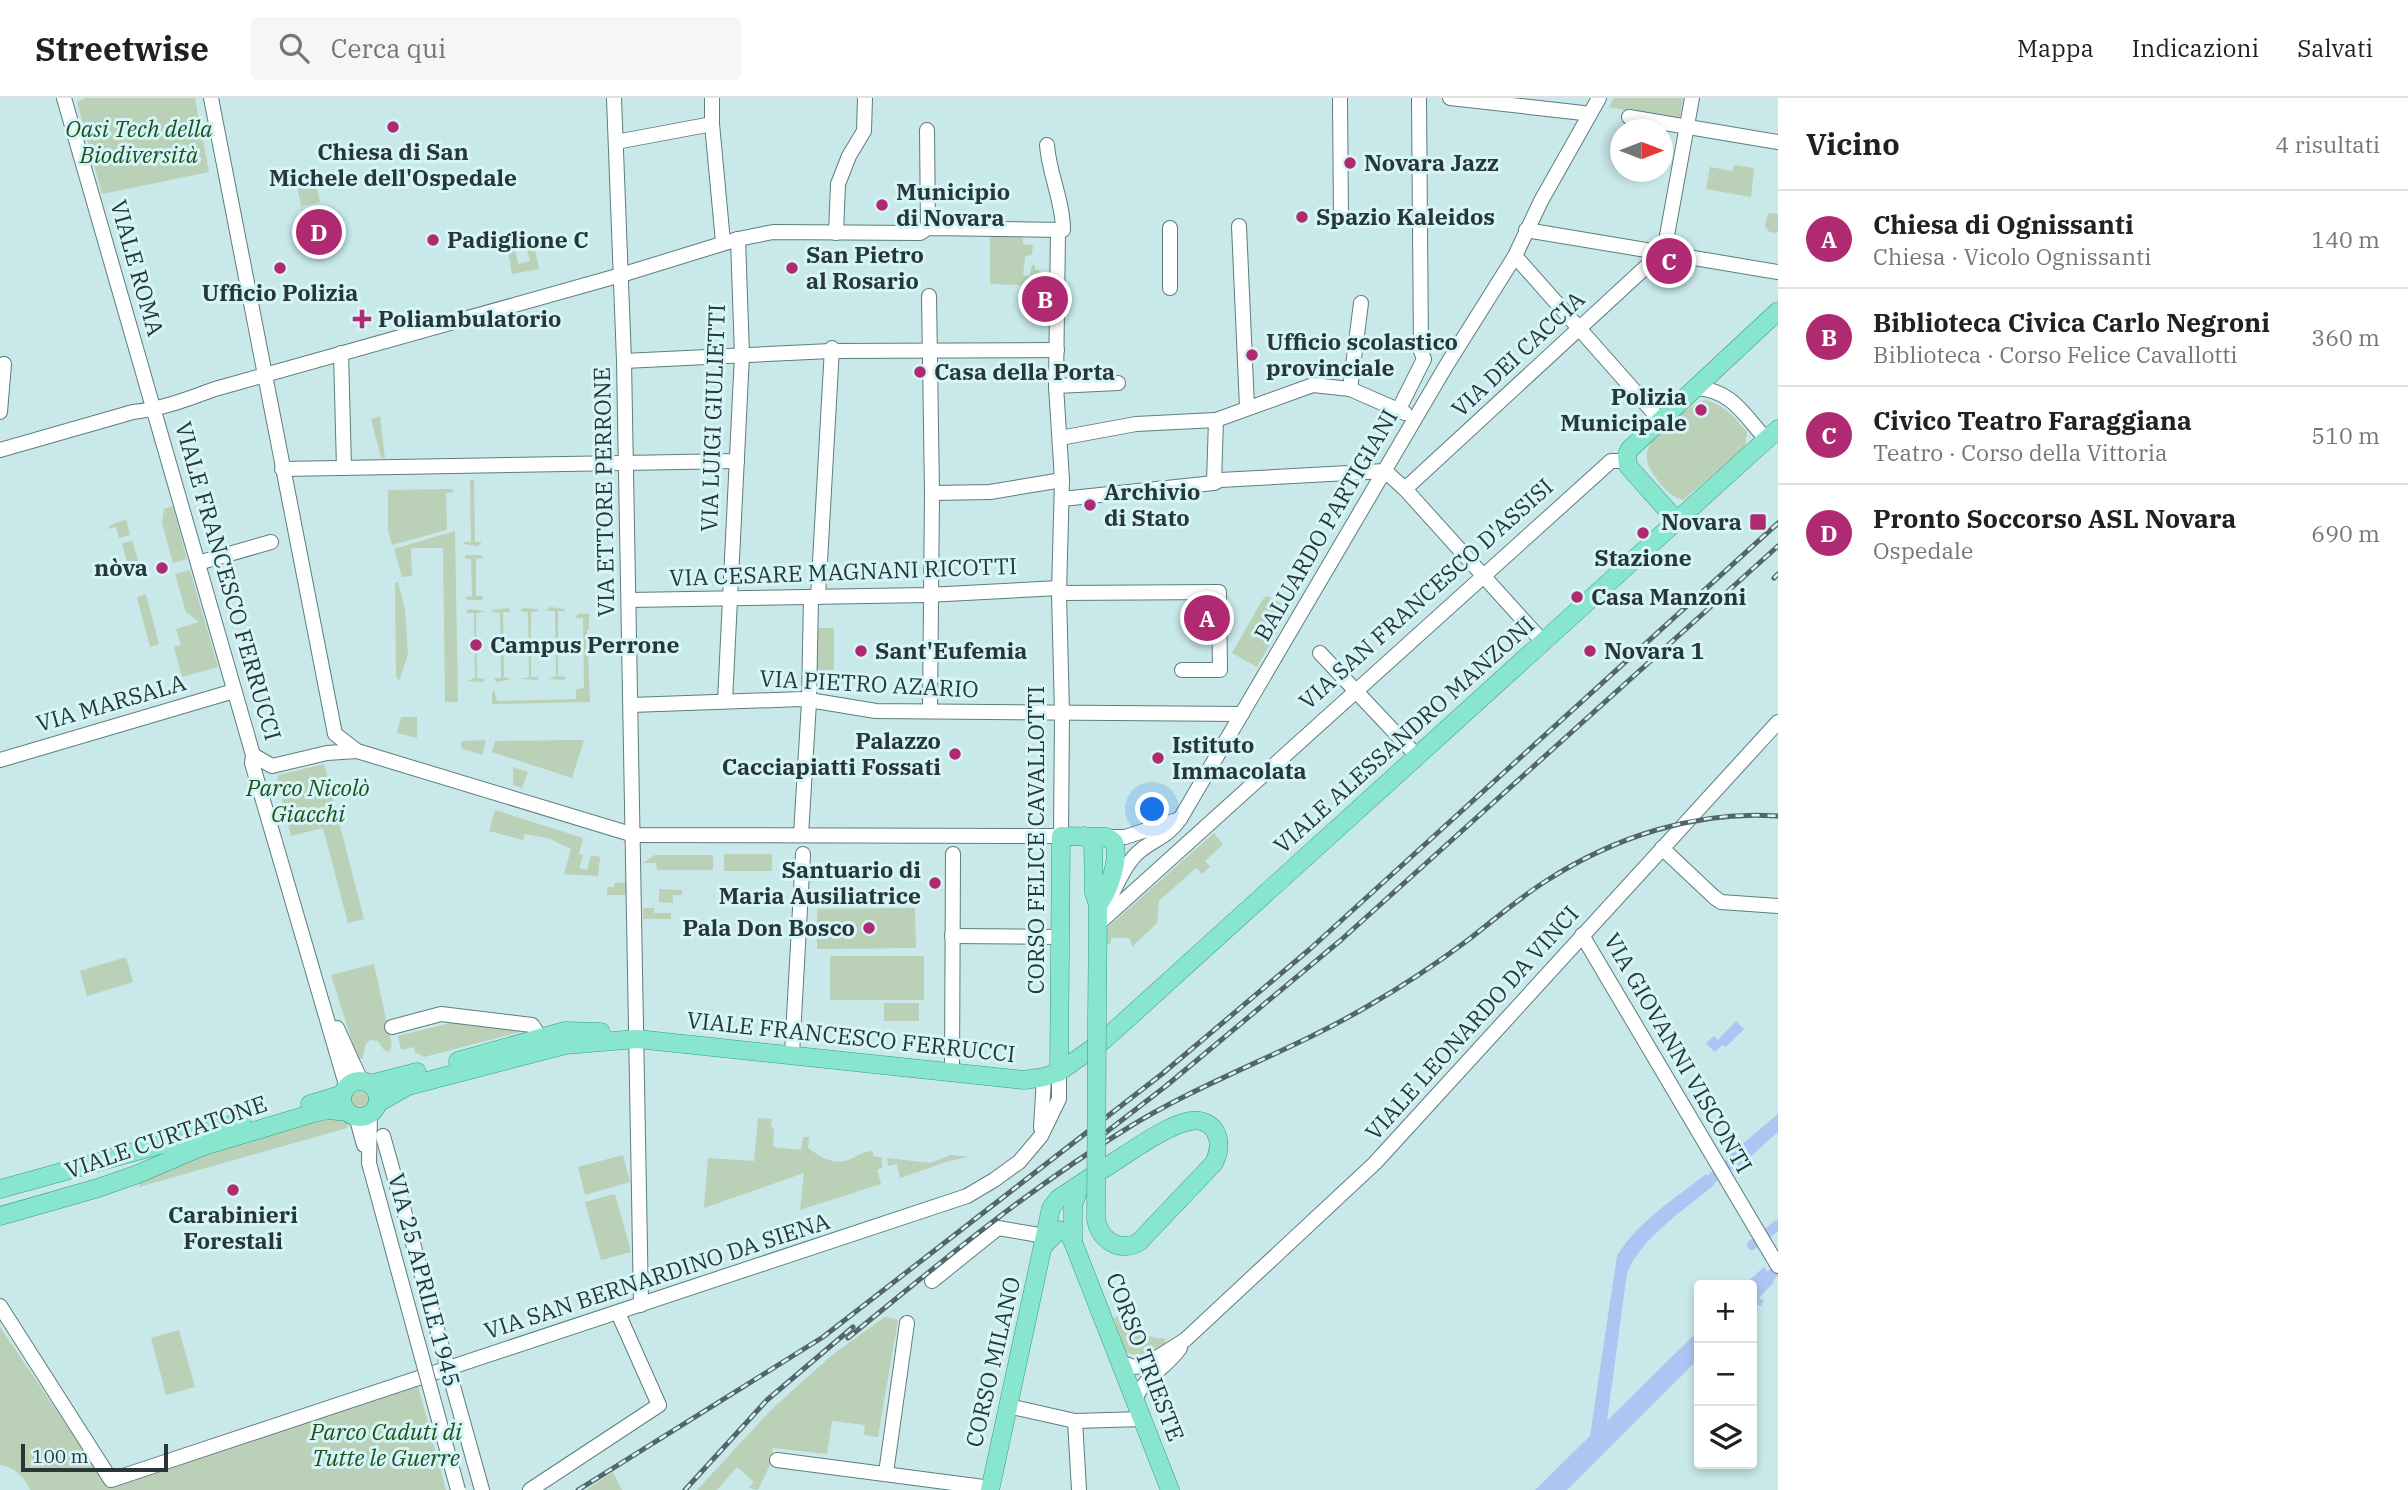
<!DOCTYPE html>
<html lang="it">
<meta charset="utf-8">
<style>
body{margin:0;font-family:"IBM Plex Serif",serif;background:#f6f6f6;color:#202124}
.controls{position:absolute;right:21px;bottom:21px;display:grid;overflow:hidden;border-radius:7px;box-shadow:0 4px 10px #0003}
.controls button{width:63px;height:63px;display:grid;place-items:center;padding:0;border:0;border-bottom:2px solid #e0e0e0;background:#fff;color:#202124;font:35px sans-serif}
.compass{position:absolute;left:1610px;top:21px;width:63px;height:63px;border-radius:50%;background:#fff;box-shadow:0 4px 10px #0003;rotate:90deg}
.scale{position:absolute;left:21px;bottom:18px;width:147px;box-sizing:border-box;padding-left:7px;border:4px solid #293637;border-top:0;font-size:19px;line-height:24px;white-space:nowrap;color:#293637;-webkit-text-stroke:5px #d5f5f8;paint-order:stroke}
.you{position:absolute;left:1153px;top:712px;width:24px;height:24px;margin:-18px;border:5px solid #fff;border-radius:50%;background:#1a73e8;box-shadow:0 0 0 10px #1a73e833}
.badge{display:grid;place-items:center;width:46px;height:46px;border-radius:50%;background:#af2a70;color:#fff;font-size:23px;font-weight:700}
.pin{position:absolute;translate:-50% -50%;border:4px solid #fff;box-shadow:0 2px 7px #0006}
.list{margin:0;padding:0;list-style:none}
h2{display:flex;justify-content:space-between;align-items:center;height:91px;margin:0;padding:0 28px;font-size:30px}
h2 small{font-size:23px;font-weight:400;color:#757577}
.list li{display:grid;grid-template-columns:46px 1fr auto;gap:21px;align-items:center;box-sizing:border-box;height:98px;padding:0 28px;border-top:2px solid #e0e0e0}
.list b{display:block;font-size:26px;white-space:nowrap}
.list p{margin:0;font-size:23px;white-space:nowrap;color:#757577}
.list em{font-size:23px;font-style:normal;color:#757577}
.icon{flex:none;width:38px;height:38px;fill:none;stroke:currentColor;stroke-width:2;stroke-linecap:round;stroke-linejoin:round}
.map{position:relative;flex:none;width:1778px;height:1392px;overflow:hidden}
header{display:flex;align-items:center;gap:42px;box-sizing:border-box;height:98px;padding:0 35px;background:#fff;border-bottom:2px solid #e0e0e0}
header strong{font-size:33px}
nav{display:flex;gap:38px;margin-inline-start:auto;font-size:24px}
.search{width:490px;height:63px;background:#f6f6f6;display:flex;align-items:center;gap:18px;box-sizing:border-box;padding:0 24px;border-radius:7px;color:#757577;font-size:26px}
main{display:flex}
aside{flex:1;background:#fff}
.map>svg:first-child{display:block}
.green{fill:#bad0b7;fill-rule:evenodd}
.water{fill:#acc5f2}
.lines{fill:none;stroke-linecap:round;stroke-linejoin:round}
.canal{stroke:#acc5f2;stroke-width:10}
.minor-casing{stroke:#5f7c7f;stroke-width:16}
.major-casing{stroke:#339d85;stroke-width:19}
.minor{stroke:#fff;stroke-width:14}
.major{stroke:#88e6cf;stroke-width:18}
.rail-casing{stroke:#536566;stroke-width:5}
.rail{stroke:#d5f5f8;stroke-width:2.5;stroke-dasharray:8;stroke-linecap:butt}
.minor-bridge-casing{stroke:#5f7c7f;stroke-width:16;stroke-linecap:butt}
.major-bridge-casing{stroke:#339d85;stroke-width:19;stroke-linecap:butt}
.minor-bridge{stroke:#fff;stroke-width:14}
.major-bridge{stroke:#88e6cf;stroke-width:18}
.poi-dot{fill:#af2a70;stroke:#d5f5f8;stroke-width:2.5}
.labels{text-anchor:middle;stroke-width:6;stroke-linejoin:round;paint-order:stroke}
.park-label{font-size:23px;font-style:italic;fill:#1f511b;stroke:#d5f5f8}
.poi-label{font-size:23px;font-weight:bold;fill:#293637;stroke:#d5f5f8;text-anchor:start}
.street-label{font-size:23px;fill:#293637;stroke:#d5f5f8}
</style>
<header>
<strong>Streetwise</strong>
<div class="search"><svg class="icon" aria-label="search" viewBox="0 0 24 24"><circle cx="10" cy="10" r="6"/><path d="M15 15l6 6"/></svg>Cerca qui</div>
<nav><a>Mappa</a><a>Indicazioni</a><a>Salvati</a></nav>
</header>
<main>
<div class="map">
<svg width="1778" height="1392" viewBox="0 0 1778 1392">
<rect width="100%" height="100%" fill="#c8e8ea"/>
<g class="green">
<polygon points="86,0 195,0 209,74 102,96 77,4"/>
<polygon points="1614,0 1683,0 1679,23 1609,9"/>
<polygon points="1735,67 1754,70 1751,99 1706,91 1710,69 1732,73"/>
<polygon points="316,84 320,104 301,108 297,88"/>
<polygon points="1768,115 1778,116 1778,133 1775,135 1768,133 1765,128"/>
<polygon points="990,137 1023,138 1023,146 1033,147 1032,157 1025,158 1023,178 1030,178 1032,167 1035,167 1035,172 1039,172 1040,201 1022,200 1022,187 990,186"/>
<path d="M533,142L539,171L512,176L507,148ZM526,148L530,163L518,166L515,151Z"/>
<path d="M1705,302C1725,307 1734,319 1747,334L1745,350L1683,402C1668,397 1663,390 1654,377C1630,345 1674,323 1696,305Z"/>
<polygon points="380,318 385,360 381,360 371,321"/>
<polygon points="470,382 474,382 475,444 482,444 478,448 464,446 464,444 471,444"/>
<polygon points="452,391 454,394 446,395 447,432 392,447 388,432 388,392"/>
<polygon points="173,408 187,461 173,465 162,425 164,411"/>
<polygon points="126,421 130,437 119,440 116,429 108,431 109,428"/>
<polygon points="455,433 458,604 445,604 443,450 411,450 412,478 402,479 394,451"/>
<polygon points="132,443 139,465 128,468 122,445"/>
<polygon points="466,457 480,457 483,460 476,461 476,498 483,498 482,502 467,502 465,499 472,498 471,461 464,460"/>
<polygon points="190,472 218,569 182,579 174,549 181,547 176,531 199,524 186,514 175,476"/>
<polygon points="398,484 405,512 408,556 399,583 396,579 395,485"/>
<polygon points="146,496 159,546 150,549 137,499"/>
<polygon points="1267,498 1288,509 1288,515 1257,569 1232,555 1263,501"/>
<polygon points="550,509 565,511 565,513 558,513 558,578 566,579 564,582 548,581 556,578 555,513 547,513"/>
<polygon points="509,510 510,514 503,514 504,579 512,581 497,584 494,580 501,580 500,515 492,514 492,512"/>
<polygon points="523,510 538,511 538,513 531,514 531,579 539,579 537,582 521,581 529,579 528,514 520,513"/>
<polygon points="468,511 484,513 484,514 476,515 477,580 485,581 483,584 467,583 475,580 474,515 466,515"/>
<polygon points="578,516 589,516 589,531 587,532 590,604 492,606 492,595 494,592 497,603 576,601 576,591 584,590 583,520 575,520"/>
<polygon points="815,530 834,530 834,572 816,572"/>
<polygon points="401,619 417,619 417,640 397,635"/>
<polygon points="486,642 482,657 461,650 461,643"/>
<polygon points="584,642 572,680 492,654 495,643"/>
<polygon points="324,666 364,821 348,825 323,730 291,738 277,681 279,677"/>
<polygon points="513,669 528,674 522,690 513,687"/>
<polygon points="495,712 583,740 579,756 583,757 579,770 587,772 591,757 600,759 598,778 564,776 571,751 548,740 525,736 523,742 489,733"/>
<polygon points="1214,735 1223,746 1205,763 1210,769 1202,776 1196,770 1159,803 1157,825 1132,849 1130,840 1111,840 1110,846 1104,846 1108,829"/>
<rect x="724" y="756" width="48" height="17"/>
<polygon points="655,757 713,757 713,772 657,772 656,765 643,765"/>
<polygon points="628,784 628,797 607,797 607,789 614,789 614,785"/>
<polygon points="659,791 682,792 682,797 673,797 673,805 659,804"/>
<polygon points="643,810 654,810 654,815 671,815 671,821 643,821"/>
<polygon points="915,810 916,850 817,851 817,811"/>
<rect x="830" y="858" width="94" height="44"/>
<polygon points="126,859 133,884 87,898 80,873"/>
<polygon points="374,866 392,948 388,954 383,951 378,943 370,942 365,947 363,960 358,962 331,877"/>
<rect x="884" y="905" width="35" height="18"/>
<polygon points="462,922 528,932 424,959 415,954 414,949 401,952 398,938"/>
<circle cx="360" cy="1002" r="10"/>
<path d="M325,1018H342L349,1023L347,1030L139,1089V1086C187,1051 268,1035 325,1018Z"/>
<path d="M758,1020L772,1021L771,1028L774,1031L773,1049L801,1052L803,1039H809L808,1050C823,1060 833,1068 851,1061C859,1057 864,1053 873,1053V1058L882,1060V1070L877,1072L881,1086L800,1112L804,1075L704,1110L708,1060L754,1063Z"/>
<polygon points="623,1057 630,1084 585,1097 578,1069"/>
<polygon points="951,1057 969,1059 949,1063 900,1080 897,1066 888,1068 887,1060 930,1065"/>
<polygon points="615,1096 631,1154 601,1162 585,1104"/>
<path d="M1130,1214C1136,1229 1146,1242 1164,1240L1166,1246L1144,1260L1125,1254L1114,1220Z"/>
<polygon points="885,1219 898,1222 878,1339 864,1337 865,1327 832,1323 827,1356 773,1350 770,1367 758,1392 749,1390 754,1384 737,1369 717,1392 697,1392 771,1312 832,1257"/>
<path d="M0,1229L109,1390L418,1288L446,1392H30C26,1380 13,1368 0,1367Z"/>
<polygon points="179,1232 195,1289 166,1297 151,1240"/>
<polygon points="613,1374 622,1392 586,1392"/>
</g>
<g class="water">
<polygon points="1736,923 1744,931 1726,949 1722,947 1715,954 1706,945 1714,938 1718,942"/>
<polygon points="1778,1016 1778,1034 1733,1074 1726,1060"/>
<path d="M1706,1076L1714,1087C1685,1111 1641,1140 1627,1175L1607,1323L1699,1232V1260L1567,1392H1535L1590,1338L1617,1158C1637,1124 1676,1100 1706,1076Z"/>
<polygon points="1764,1169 1774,1184 1759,1200 1764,1203 1761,1208 1752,1205 1752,1187 1744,1187"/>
</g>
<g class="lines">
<g class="canal">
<polyline points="1701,1090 1739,1057"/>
<polyline points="1752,1147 1778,1127"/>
<polyline points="1752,1197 1778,1170"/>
</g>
<defs>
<g id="minor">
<polyline points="64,0 253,657 252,665 347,990"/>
<polyline points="211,0 335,636 357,653"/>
<polyline points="614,0 624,263 641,1207"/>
<polyline points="712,0 712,26 723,144"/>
<polyline points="1340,0 1341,121"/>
<polyline points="1450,0 1583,15"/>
<polyline points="1629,19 1778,44"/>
<polyline points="927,32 928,130"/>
<polyline points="616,44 712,26"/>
<polyline points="1239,128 1247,309"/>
<polyline points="1170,130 1170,190"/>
<polyline points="1526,132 1778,174"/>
<polyline points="836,135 838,86 849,58 864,33 865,0"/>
<polyline points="1664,154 1692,0"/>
<polyline points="1515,158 1661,323"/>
<polyline points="929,198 932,395 930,610"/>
<polyline points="341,255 344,370"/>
<polyline points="624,263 831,253 1057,252"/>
<polyline points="1056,288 1118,285"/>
<path d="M1696,290C1732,292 1744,317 1766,341"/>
<polyline points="1350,291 1361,205"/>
<polyline points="1399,311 1424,261 1421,253 1419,0"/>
<polyline points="0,314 4,266"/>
<polyline points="1060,340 1136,326 1216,322"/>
<path d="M0,352L133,314C162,311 188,301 215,291L621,177L738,141L773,134L920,135L928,130L1063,132C1063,103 1049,76 1047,47"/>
<polyline points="282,371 737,363"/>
<polyline points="1385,373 1405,391 1543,544"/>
<polyline points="1214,385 1216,322 1313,287 1350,291 1405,315"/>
<polyline points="1405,391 1662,154"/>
<polyline points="932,395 990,394 1062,382"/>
<polyline points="1062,401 1214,385 1220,382 1385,373"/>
<polyline points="198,465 271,444"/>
<polyline points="1059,495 1219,494 1220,572 1182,572"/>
<polyline points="818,499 832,250"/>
<polyline points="629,502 927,497 1059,490"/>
<polyline points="1320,555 1417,658"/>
<polyline points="725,603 742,257 738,141"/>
<polyline points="631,607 803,601 876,613 1242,616"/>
<polyline points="253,657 272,668 327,655 357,653 634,737 1061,738 1062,615 1059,495 1062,382 1056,288 1058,132"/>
<polyline points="0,662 234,593"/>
<polyline points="801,737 809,604 811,499"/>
<polyline points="1107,739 1125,739 1180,721"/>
<polyline points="1662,750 1714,799 1721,804 1778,808"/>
<path d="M1121,805H1115L1111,798C1119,782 1127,763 1141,752C1157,740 1168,738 1180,721L1446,268L1515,158L1541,103L1599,0"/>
<polyline points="1098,826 1611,363 1622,363 1628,368"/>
<polyline points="1582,837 1778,1168"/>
<polyline points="952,838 1060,839"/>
<polyline points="392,929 441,916 532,927 541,940"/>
<polyline points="337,930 361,983"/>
<polyline points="792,956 803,756"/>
<polyline points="952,974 953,756"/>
<polyline points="356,1018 364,1047"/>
<polyline points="1041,1030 1044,979"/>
<polyline points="383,1038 482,1392"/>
<polyline points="369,1065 370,1016"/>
<polyline points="932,1183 998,1130 1045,1138"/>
<polyline points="0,1208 111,1382 967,1098 994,1082 1019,1064 1041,1038 1059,1001 1059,974"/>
<polyline points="1121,1264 1133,1269 1144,1268 1185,1242 1375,1065 1778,624"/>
<path d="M1135,1302C1143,1280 1167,1269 1180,1250"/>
<polyline points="1008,1308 1075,1323 1143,1321"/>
<polyline points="1075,1323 1079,1392"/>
<polyline points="777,1362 991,1390"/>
<polyline points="886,1375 907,1225"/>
<polyline points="530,1392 659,1307 618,1215"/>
</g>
<g id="major">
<polyline points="1676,422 1628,368 1627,357 1629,352 1778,213"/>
<polyline points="1084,738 1089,741 1093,747 1094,795 1098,807 1097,921"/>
<polyline points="458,963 565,933 601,934"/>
<path d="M1059,974L1061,738L1107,739L1114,744C1120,761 1109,793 1098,807"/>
<circle cx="360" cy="1001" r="18"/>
<polyline points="370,986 417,974"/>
<polyline points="378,1005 408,988 565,947 637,941 1024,982 1044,979 1059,974 1104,942 1778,331"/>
<polyline points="310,1006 343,996"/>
<polyline points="0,1091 242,1024"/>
<polyline points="0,1118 98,1090 138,1076 201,1049 317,1014 329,1012 348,1014"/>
<polyline points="1073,1144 1073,1107 1080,1088"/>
<polyline points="1044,1147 1059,1132 1069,1136 1073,1144 1170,1392"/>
<polyline points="990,1392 1051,1110 1058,1101 1103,1071"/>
</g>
</defs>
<use href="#minor" class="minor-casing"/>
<use href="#major" class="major-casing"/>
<use href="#minor" class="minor"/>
<use href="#major" class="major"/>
<defs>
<g id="rail">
<polyline points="1774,480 1778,476"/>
<polyline points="1100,1039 1166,988 1341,842 1778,448"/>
<path d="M848,1240C937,1167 1027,1092 1126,1031C1203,983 1290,954 1368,908C1403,888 1436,866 1468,842C1494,822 1519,800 1546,783C1614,739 1697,712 1778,718"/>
<polyline points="578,1392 823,1239 1162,976 1310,851 1778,425"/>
<polyline points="685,1392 767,1302 853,1229"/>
</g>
</defs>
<use href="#rail" class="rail-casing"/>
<use href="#rail" class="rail"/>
<defs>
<polyline id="minor-bridge" points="369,1065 458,1392"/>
<path id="major-bridge" d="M1097,921L1096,1121C1100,1142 1119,1155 1139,1144L1214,1065C1219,1055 1221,1044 1215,1033C1210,1025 1200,1021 1191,1023C1167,1026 1125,1058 1103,1071"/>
</defs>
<use href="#minor-bridge" class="minor-bridge-casing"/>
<use href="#major-bridge" class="major-bridge-casing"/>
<use href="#minor-bridge" class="minor-bridge"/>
<use href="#major-bridge" class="major-bridge"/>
</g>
<g class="poi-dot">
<circle cx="393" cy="29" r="7"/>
<circle cx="1350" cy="65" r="7"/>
<circle cx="882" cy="107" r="7"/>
<circle cx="1302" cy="119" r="7"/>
<circle cx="433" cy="142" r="7"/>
<circle cx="280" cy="170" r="7"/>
<circle cx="792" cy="170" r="7"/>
<path d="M358.5 210.5h7v7h7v7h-7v7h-7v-7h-7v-7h7z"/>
<circle cx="1252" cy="257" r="7"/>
<circle cx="920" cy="274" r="7"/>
<circle cx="1701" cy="312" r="7"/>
<circle cx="1090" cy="407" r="7"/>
<rect x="1749" y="415" width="18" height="18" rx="3.5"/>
<circle cx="1643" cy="435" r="7"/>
<circle cx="162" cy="470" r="7"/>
<circle cx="1577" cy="499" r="7"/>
<circle cx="476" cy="547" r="7"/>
<circle cx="861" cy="553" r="7"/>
<circle cx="1590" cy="553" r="7"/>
<circle cx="955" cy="656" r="7"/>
<circle cx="1158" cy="660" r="7"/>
<circle cx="935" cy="785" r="7"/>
<circle cx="869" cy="830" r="7"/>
<circle cx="233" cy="1092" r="7"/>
</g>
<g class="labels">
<g class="park-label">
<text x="139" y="39">Oasi Tech della<tspan x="139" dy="26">Biodiversità</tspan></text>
<text x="308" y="698">Parco Nicolò<tspan x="308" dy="26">Giacchi</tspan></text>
<text x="386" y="1342">Parco Caduti di<tspan x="386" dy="26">Tutte le Guerre</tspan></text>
</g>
<g class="poi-label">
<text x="393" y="62" text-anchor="middle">Chiesa di San<tspan x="393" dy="26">Michele dell'Ospedale</tspan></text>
<text x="1364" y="73">Novara Jazz</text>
<text x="896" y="102">Municipio<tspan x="896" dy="26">di Novara</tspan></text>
<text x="1316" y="127">Spazio Kaleidos</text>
<text x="447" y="150">Padiglione C</text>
<text x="806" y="165">San Pietro<tspan x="806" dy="26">al Rosario</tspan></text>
<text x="280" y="203" text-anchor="middle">Ufficio Polizia</text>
<text x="378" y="229">Poliambulatorio</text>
<text x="1266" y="252">Ufficio scolastico<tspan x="1266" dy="26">provinciale</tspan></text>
<text x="934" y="282">Casa della Porta</text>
<text x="1687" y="307" text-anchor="end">Polizia<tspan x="1687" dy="26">Municipale</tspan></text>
<text x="1104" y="402">Archivio<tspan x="1104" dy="26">di Stato</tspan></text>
<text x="1742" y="432" text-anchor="end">Novara</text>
<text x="1643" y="468" text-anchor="middle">Stazione</text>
<text x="148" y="478" text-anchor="end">nòva</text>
<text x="1591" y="507">Casa Manzoni</text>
<text x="490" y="555">Campus Perrone</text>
<text x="875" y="561">Sant'Eufemia</text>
<text x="1604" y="561">Novara 1</text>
<text x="941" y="651" text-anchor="end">Palazzo<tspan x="941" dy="26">Cacciapiatti Fossati</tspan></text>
<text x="1172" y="655">Istituto<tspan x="1172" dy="26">Immacolata</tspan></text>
<text x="921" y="780" text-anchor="end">Santuario di<tspan x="921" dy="26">Maria Ausiliatrice</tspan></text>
<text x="855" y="838" text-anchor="end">Pala Don Bosco</text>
<text x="233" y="1125" text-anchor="middle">Carabinieri<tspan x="233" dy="26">Forestali</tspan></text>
</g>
<g class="street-label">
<text transform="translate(137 170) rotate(74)" y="8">VIALE ROMA</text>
<text transform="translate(1518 256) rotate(-43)" y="8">VIA DEI CACCIA</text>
<text transform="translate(713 320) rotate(-88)" y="8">VIA LUIGI GIULIETTI</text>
<text transform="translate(604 394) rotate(-91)" y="8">VIA ETTORE PERRONE</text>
<text transform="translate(1326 427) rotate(-60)" y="8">BALUARDO PARTIGIANI</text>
<text transform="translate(843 474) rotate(-2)" y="8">VIA CESARE MAGNANI RICOTTI</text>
<text transform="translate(228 483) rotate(74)" y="8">VIALE FRANCESCO FERRUCCI</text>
<text transform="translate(1426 496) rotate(-42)" y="8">VIA SAN FRANCESCO D'ASSISI</text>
<text transform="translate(869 586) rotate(3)" y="8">VIA PIETRO AZARIO</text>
<text transform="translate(111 605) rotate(-16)" y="8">VIA MARSALA</text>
<text transform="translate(1404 637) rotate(-42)" y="8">VIALE ALESSANDRO MANZONI</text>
<text transform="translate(1036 742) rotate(-90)" y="8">CORSO FELICE CAVALLOTTI</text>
<text transform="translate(1472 925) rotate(-48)" y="8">VIALE LEONARDO DA VINCI</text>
<text transform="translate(851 939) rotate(6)" y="8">VIALE FRANCESCO FERRUCCI</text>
<text transform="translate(1678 955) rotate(60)" y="8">VIA GIOVANNI VISCONTI</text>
<text transform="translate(166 1039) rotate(-19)" y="8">VIALE CURTATONE</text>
<text transform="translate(657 1178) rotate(-18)" y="8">VIA SAN BERNARDINO DA SIENA</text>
<text transform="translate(424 1182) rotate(75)" y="8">VIA 25 APRILE 1945</text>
<text transform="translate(1145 1259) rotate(69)" y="8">CORSO TRIESTE</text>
<text transform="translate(993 1264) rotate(-77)" y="8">CORSO MILANO</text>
</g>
</g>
</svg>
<div class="controls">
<button>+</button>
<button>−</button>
<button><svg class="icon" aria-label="layers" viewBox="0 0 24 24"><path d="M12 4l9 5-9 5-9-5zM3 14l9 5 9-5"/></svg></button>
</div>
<svg class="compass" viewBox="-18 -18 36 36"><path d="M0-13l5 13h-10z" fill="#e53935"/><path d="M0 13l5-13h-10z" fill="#757577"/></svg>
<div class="scale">100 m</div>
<div class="you"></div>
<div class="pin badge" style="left:1207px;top:520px">A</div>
<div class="pin badge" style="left:1045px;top:201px">B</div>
<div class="pin badge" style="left:1669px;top:163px">C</div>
<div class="pin badge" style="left:319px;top:134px">D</div>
</div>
<aside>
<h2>Vicino<small>4 risultati</small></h2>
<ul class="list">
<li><span class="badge">A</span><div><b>Chiesa di Ognissanti</b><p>Chiesa · Vicolo Ognissanti</p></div><em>140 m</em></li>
<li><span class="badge">B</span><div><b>Biblioteca Civica Carlo Negroni</b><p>Biblioteca · Corso Felice Cavallotti</p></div><em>360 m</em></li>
<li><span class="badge">C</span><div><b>Civico Teatro Faraggiana</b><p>Teatro · Corso della Vittoria</p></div><em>510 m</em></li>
<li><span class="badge">D</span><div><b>Pronto Soccorso ASL Novara</b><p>Ospedale</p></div><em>690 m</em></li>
</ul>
</aside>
</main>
